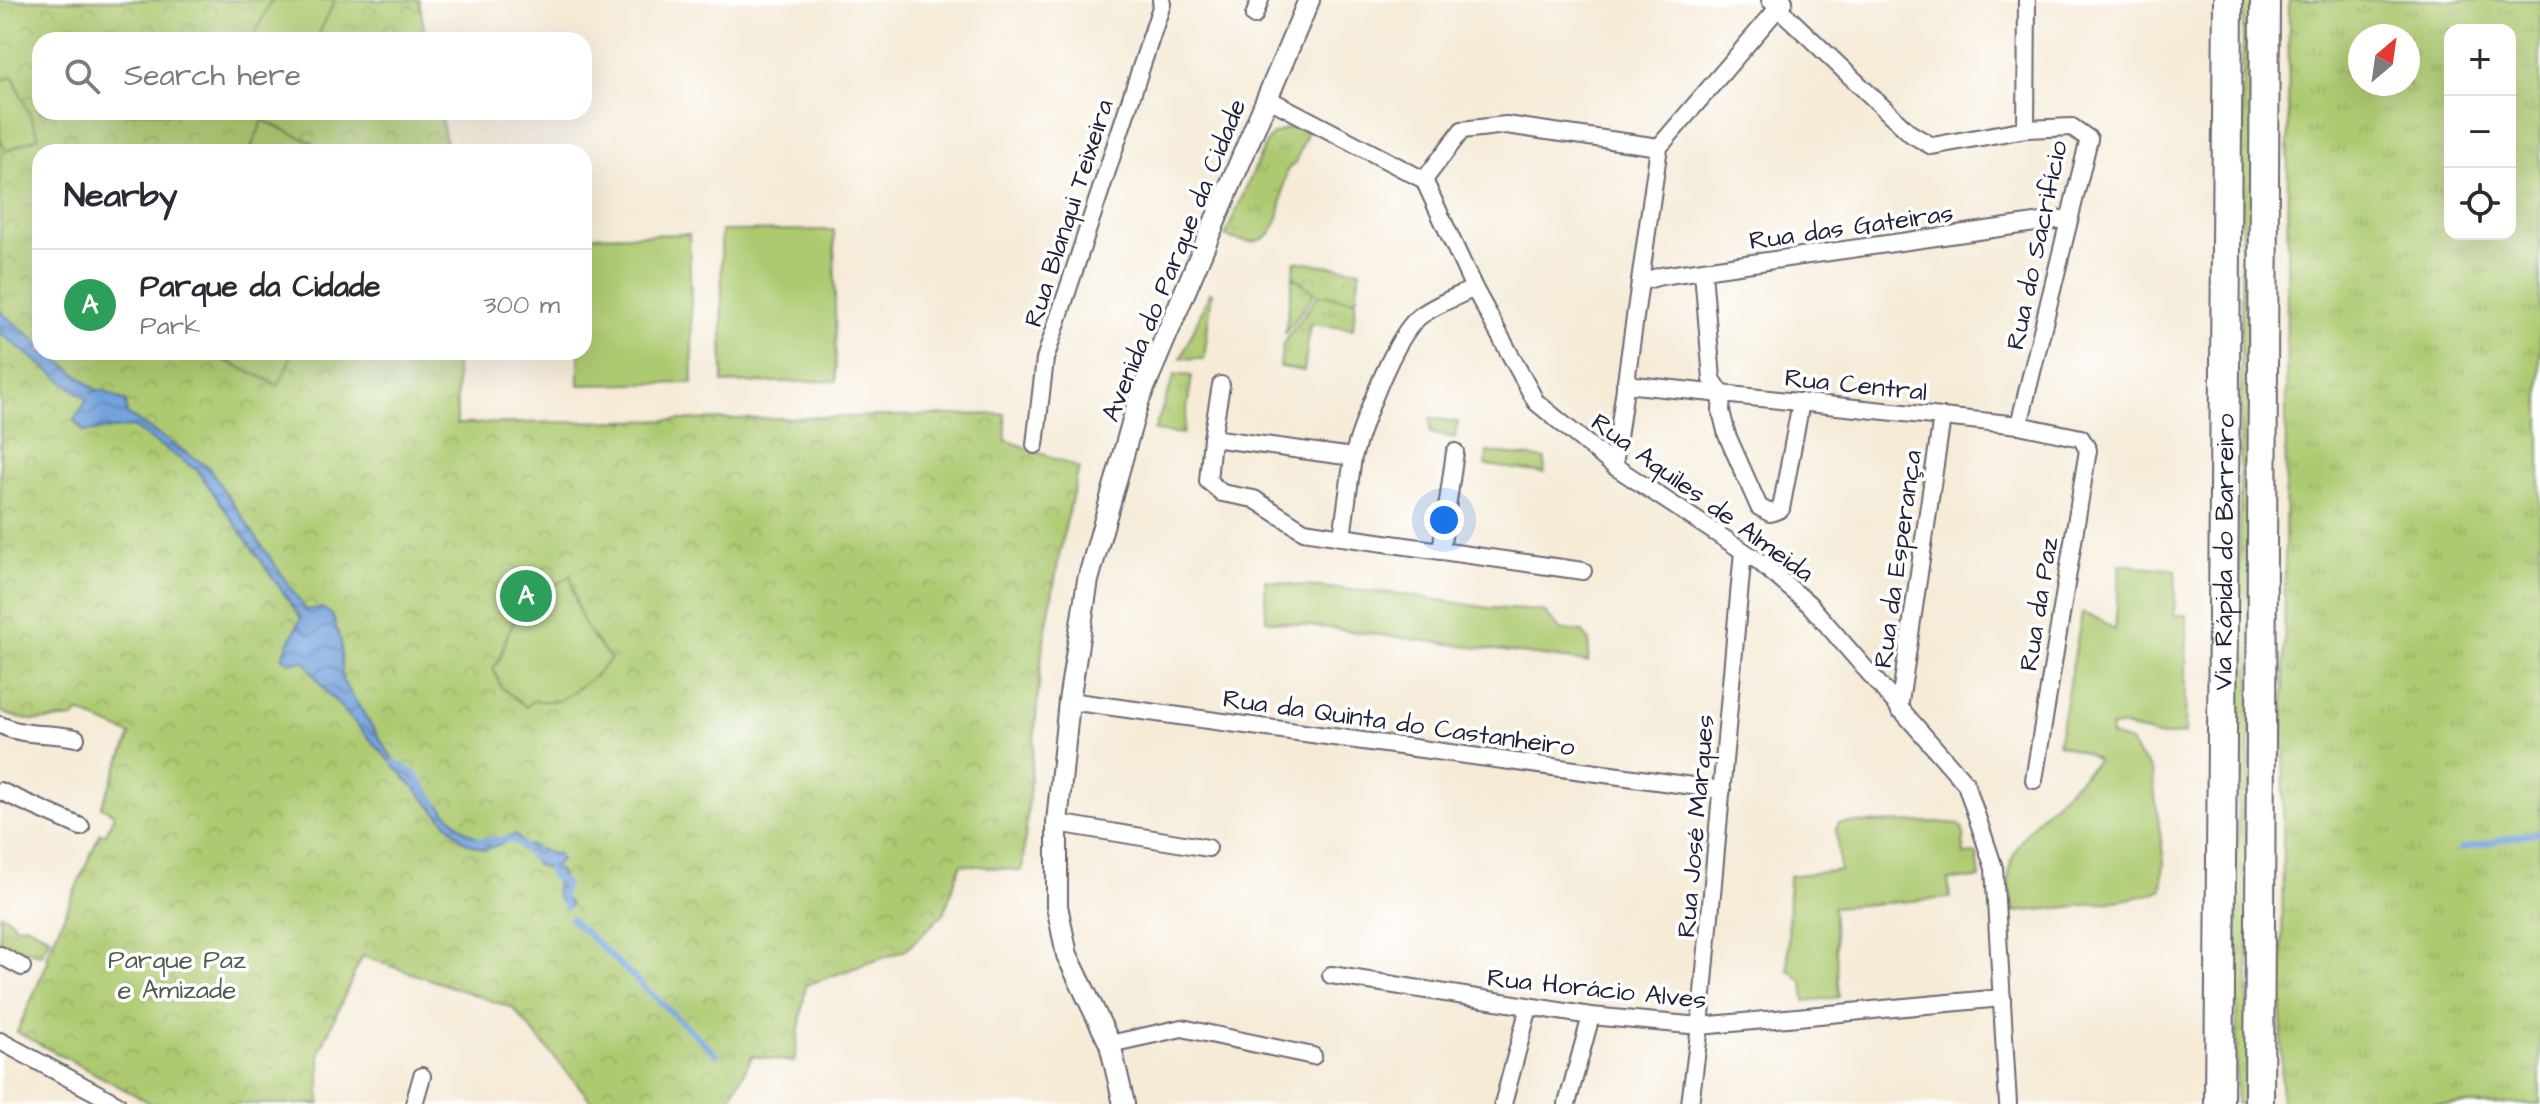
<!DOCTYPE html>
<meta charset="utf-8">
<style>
body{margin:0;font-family:"Architects Daughter",sans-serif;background:#f2f2f3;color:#2b2b33}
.controls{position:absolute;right:24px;top:24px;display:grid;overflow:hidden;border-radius:16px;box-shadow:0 8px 32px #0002}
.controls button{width:72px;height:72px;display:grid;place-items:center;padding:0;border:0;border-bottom:2px solid #e1e1e2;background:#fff;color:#2b2b33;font:40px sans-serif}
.compass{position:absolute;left:2348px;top:24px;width:72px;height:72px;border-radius:50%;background:#fff;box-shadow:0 8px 32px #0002;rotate:29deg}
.you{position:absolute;left:1444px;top:520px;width:28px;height:28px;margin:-20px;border:6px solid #fff;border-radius:50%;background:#1a73e8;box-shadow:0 0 0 12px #1a73e833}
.badge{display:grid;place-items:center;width:52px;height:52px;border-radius:50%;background:#0f766e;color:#fff;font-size:26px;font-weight:700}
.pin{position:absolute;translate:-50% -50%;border:4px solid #fff;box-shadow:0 2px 8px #0006}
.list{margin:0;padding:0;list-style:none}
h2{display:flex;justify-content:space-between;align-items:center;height:104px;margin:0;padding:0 32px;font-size:34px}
h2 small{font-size:26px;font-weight:400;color:#7c7c81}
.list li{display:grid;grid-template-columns:52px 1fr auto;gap:24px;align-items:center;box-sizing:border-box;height:112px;padding:0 32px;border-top:2px solid #e1e1e2}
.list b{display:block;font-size:30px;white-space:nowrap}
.list p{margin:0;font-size:26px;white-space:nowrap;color:#7c7c81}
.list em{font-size:26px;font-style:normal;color:#7c7c81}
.icon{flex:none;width:44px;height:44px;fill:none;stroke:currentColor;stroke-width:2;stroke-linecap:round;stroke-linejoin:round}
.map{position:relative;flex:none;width:2540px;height:1104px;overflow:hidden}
.search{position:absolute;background:#fff;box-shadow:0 8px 32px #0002;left:32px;top:32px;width:560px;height:88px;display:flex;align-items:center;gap:20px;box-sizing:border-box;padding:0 28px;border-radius:24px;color:#7c7c81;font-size:30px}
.panel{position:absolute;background:#fff;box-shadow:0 8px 32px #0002;left:32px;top:144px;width:560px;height:216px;border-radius:24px}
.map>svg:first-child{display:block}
.grass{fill:url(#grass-tufts);stroke:#687656;stroke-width:2;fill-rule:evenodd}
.park{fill:url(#park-crowns);stroke:#687656;stroke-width:2}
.garden{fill:#aeca71;stroke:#687656;stroke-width:2}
.water{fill:url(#water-waves);stroke:#4a628c;stroke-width:2}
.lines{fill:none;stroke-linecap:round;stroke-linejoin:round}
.stream{stroke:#73a2dc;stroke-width:6}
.minor-casing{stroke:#6c6872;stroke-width:20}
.tertiary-casing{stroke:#6c6872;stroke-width:24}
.trunk-casing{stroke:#6c6872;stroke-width:32}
.minor{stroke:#fff;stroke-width:16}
.tertiary{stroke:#fff;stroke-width:20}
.trunk{stroke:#fff;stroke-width:28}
.labels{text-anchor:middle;stroke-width:7;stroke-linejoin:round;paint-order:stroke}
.street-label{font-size:26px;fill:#22223b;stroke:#fff}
.park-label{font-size:26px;fill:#535d4e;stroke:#fff}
</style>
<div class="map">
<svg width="2540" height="1104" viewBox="0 0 2540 1104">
<defs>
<pattern id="grass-tufts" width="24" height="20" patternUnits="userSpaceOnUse" patternTransform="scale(2)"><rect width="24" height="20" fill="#aeca71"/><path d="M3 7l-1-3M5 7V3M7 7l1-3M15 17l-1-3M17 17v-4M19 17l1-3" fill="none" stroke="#95ad63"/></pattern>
<pattern id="park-crowns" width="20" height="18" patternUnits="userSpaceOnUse" patternTransform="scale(2)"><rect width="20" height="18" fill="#aeca71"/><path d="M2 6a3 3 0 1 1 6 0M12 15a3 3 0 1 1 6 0" fill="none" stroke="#95ad63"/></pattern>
<pattern id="water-waves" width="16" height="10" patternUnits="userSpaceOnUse" patternTransform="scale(2)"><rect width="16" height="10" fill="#73a2dc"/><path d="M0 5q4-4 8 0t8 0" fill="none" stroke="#5e84b4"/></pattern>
</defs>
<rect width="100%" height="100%" fill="#fff"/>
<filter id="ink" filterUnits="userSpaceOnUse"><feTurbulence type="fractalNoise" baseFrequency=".0125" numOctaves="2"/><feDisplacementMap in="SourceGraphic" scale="16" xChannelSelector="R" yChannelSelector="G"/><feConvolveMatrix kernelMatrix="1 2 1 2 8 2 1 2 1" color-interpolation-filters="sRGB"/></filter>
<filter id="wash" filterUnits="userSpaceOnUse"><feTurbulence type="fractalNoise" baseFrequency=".006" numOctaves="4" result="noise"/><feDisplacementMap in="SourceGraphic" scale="32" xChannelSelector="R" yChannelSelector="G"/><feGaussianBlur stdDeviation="1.8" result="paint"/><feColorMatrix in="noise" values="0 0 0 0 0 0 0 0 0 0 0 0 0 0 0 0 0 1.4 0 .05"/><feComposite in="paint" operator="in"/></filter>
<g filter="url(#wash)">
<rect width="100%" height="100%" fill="#f5ebd7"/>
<g class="grass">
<polygon points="2243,0 2255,0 2248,1104 2236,1104"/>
<path d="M2289,0H2540V1104H2281ZM2450,30H2510V234H2450ZM2360,36H2408V84H2360Z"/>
<path d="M1290,127L1308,131L1295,163L1287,170C1278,208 1284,259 1225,236L1265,145L1272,135Z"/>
<polygon points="1293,276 1315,293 1285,334"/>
<polygon points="1210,292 1212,293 1204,359 1181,358"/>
<polygon points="1318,295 1356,300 1353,329 1310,324 1304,371 1280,367 1283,344"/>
<polygon points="1175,374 1192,376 1183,434 1154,431"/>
<polygon points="1430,418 1458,422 1455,438 1430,433"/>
<polygon points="1487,452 1545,459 1544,473 1485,465"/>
<polygon points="0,914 9,918 16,926 25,925 50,937 41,955 0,942"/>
</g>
<g class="park">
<path d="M0,0H419L426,40H40V112H440L448,152H40V352H456L457,424L1005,414L1006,440L1079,468L1062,540L1042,652L1022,871L961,864L944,913L906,950L806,985L794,1062L752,1056L728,1104H594L513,1008L362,956L320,1051V1104H152L17,1032L49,959L46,957L100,833L106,834L114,814L101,807L131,735L79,712L74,718C42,720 30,725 0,711Z"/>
<polygon points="1295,261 1360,270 1356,300 1318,295 1293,276"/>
</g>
<g class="garden">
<polygon points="271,0 335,0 316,40 252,40"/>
<polygon points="13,76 39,137 6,151 0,137 0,81"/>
<polygon points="263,120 313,143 309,152 249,152"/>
<polygon points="834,230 836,381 723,383 721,231"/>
<polygon points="689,234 693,383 579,385 579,352 584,352 584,236"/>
<polygon points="206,352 293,352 279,385"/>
<path d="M2120,564L2176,570L2174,615H2187L2185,734L2157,736L2123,726L2111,727V736L2131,742C2134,756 2147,760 2152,773L2164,862L2162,889C2141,902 2045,909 2015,912C1986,841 2060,806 2097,760L2086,753L2058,744L2082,613L2101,620L2115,630Z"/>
<path d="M571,575C576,614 585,631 611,659L593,677L559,701H532L526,707L501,687L493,668C505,657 503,641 511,627C525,604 548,589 571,575Z"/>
<polygon points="1265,580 1294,585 1400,594 1489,608 1543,611 1561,630 1583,632 1589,641 1588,662 1266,620"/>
<polygon points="1938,822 1958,824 1963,830 1964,855 1977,854 1980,878 1948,880 1950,898 1833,907 1839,997 1805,1001 1803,982 1788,969 1789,876 1840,870 1836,829 1839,823"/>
</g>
<path class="water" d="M0,311L40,344V352H49L96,390H103L126,402L127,414L208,467L306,610L322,608L332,615L341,642L342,680L391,756L463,829L487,844L515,834L525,846L530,845L553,855L557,853L561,860L551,868L559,870L562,877L560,884L561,896L570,903L569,907C557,903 554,891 557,879L542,866H538L532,859L536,854L529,849L522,850L513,839L485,850L463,841L323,688L305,661L290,662L282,657L301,618L198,471L132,427L84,432L74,420L87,400L0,333Z"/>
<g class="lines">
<g class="stream">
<polyline points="394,762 415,774 436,804"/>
<path d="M476,840C504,843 511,829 531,857L540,858"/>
<polyline points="2460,849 2540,832"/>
<polyline points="549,869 553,877 563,881 566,885 562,892 566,907"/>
<polyline points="571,919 717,1055"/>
</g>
</g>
</g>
<g filter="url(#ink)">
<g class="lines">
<defs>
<g id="minor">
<polyline points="1770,0 1911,134 1932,146 2026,129 2072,127 2089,139 2019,425"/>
<polyline points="1254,16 1260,0"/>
<polyline points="1267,98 1424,180 1474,288 1536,402 1614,466 1757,560 1809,604 1966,784 1994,868 2008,1104"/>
<polyline points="2026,129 2027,0"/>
<polyline points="1424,180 1462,130 1506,125 1659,147"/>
<polyline points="1703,272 1712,379 1722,394 1721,411 1727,435 1759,507 1770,513 1781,509 1801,402"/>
<polyline points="1640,282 1661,276 2070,218"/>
<polyline points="1625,384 2019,425 2081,438 2088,450 2034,780"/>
<polyline points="1212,438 1221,385"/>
<polyline points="1035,445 1045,359 1162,4 1161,0"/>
<path d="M1353,457L1342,537L1304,531L1254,499L1222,493L1208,481L1212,438L1353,457C1362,425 1394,337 1419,317C1434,305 1457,297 1474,288"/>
<polyline points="1614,466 1659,147 1784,1"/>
<polyline points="1342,537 1583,571"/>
<polyline points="1441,551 1455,452"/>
<polyline points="1069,701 1722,790"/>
<polyline points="1899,709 1942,417"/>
<path d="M0,725C27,737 48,732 76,738"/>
<polyline points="0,791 81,827"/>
<polyline points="1057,823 1208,848"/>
<polyline points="0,955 22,967"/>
<polyline points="1331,975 1591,1016 1700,1026 2002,998"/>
<polyline points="0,1041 117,1104"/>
<polyline points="1110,1044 1182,1028 1313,1056"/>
<polyline points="414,1104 422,1076"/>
<polyline points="1503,1104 1529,1007"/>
<polyline points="1567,1104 1591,1016"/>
<polyline points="1690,1104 1700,1026 1743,551"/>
</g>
<polyline id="tertiary" points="1124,1104 1110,1044 1067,955 1057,906 1057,823 1069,701 1088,580 1138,402 1309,0"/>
<g id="trunk">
<path id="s1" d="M2219,1104L2228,0"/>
<polyline points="2259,1104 2265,0"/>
</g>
</defs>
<use href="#minor" class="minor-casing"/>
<use href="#tertiary" class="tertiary-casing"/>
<use href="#trunk" class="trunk-casing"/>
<use href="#minor" class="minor"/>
<use href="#tertiary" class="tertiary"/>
<use href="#trunk" class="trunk"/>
</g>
</g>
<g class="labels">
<g class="street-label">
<text transform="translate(1068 213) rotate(-72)" y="9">Rua Blanqui Teixeira</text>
<text transform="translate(1851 226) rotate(-8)" y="9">Rua das Gateiras</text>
<text transform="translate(2036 245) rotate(-78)" y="9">Rua do Sacrifício</text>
<text transform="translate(1173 260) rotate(-68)" y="9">Avenida do Parque da Cidade</text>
<text transform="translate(1856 384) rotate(6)" y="9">Rua Central</text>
<text transform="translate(1703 497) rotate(36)" y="9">Rua Aquiles de Almeida</text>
<text dy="9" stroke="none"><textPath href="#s1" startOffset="552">Via Rápida do Barreiro</textPath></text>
<text transform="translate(1897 559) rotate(-82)" y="9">Rua da Esperança</text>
<text transform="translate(2038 604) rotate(-81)" y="9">Rua da Paz</text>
<text transform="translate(1399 722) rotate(8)" y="9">Rua da Quinta do Castanheiro</text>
<text transform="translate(1695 826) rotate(-85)" y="9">Rua José Marques</text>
<text transform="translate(1597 988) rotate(6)" y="9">Rua Horácio Alves</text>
</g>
<g class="park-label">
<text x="177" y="968">Parque Paz<tspan x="177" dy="30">e Amizade</tspan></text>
</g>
</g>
</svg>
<div class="controls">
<button>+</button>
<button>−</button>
<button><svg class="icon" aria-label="locate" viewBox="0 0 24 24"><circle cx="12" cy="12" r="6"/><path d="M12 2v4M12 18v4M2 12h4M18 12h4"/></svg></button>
</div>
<svg class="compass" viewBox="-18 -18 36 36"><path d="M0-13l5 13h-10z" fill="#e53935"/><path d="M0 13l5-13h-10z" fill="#7c7c81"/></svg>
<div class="you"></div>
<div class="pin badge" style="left:526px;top:596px;background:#2e9e5b">A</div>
<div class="search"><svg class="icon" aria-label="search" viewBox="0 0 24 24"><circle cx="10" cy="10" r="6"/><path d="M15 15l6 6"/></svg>Search here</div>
<section class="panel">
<h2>Nearby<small></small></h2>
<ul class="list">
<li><span class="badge" style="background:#2e9e5b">A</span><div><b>Parque da Cidade</b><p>Park</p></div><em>300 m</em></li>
</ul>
</section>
</div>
